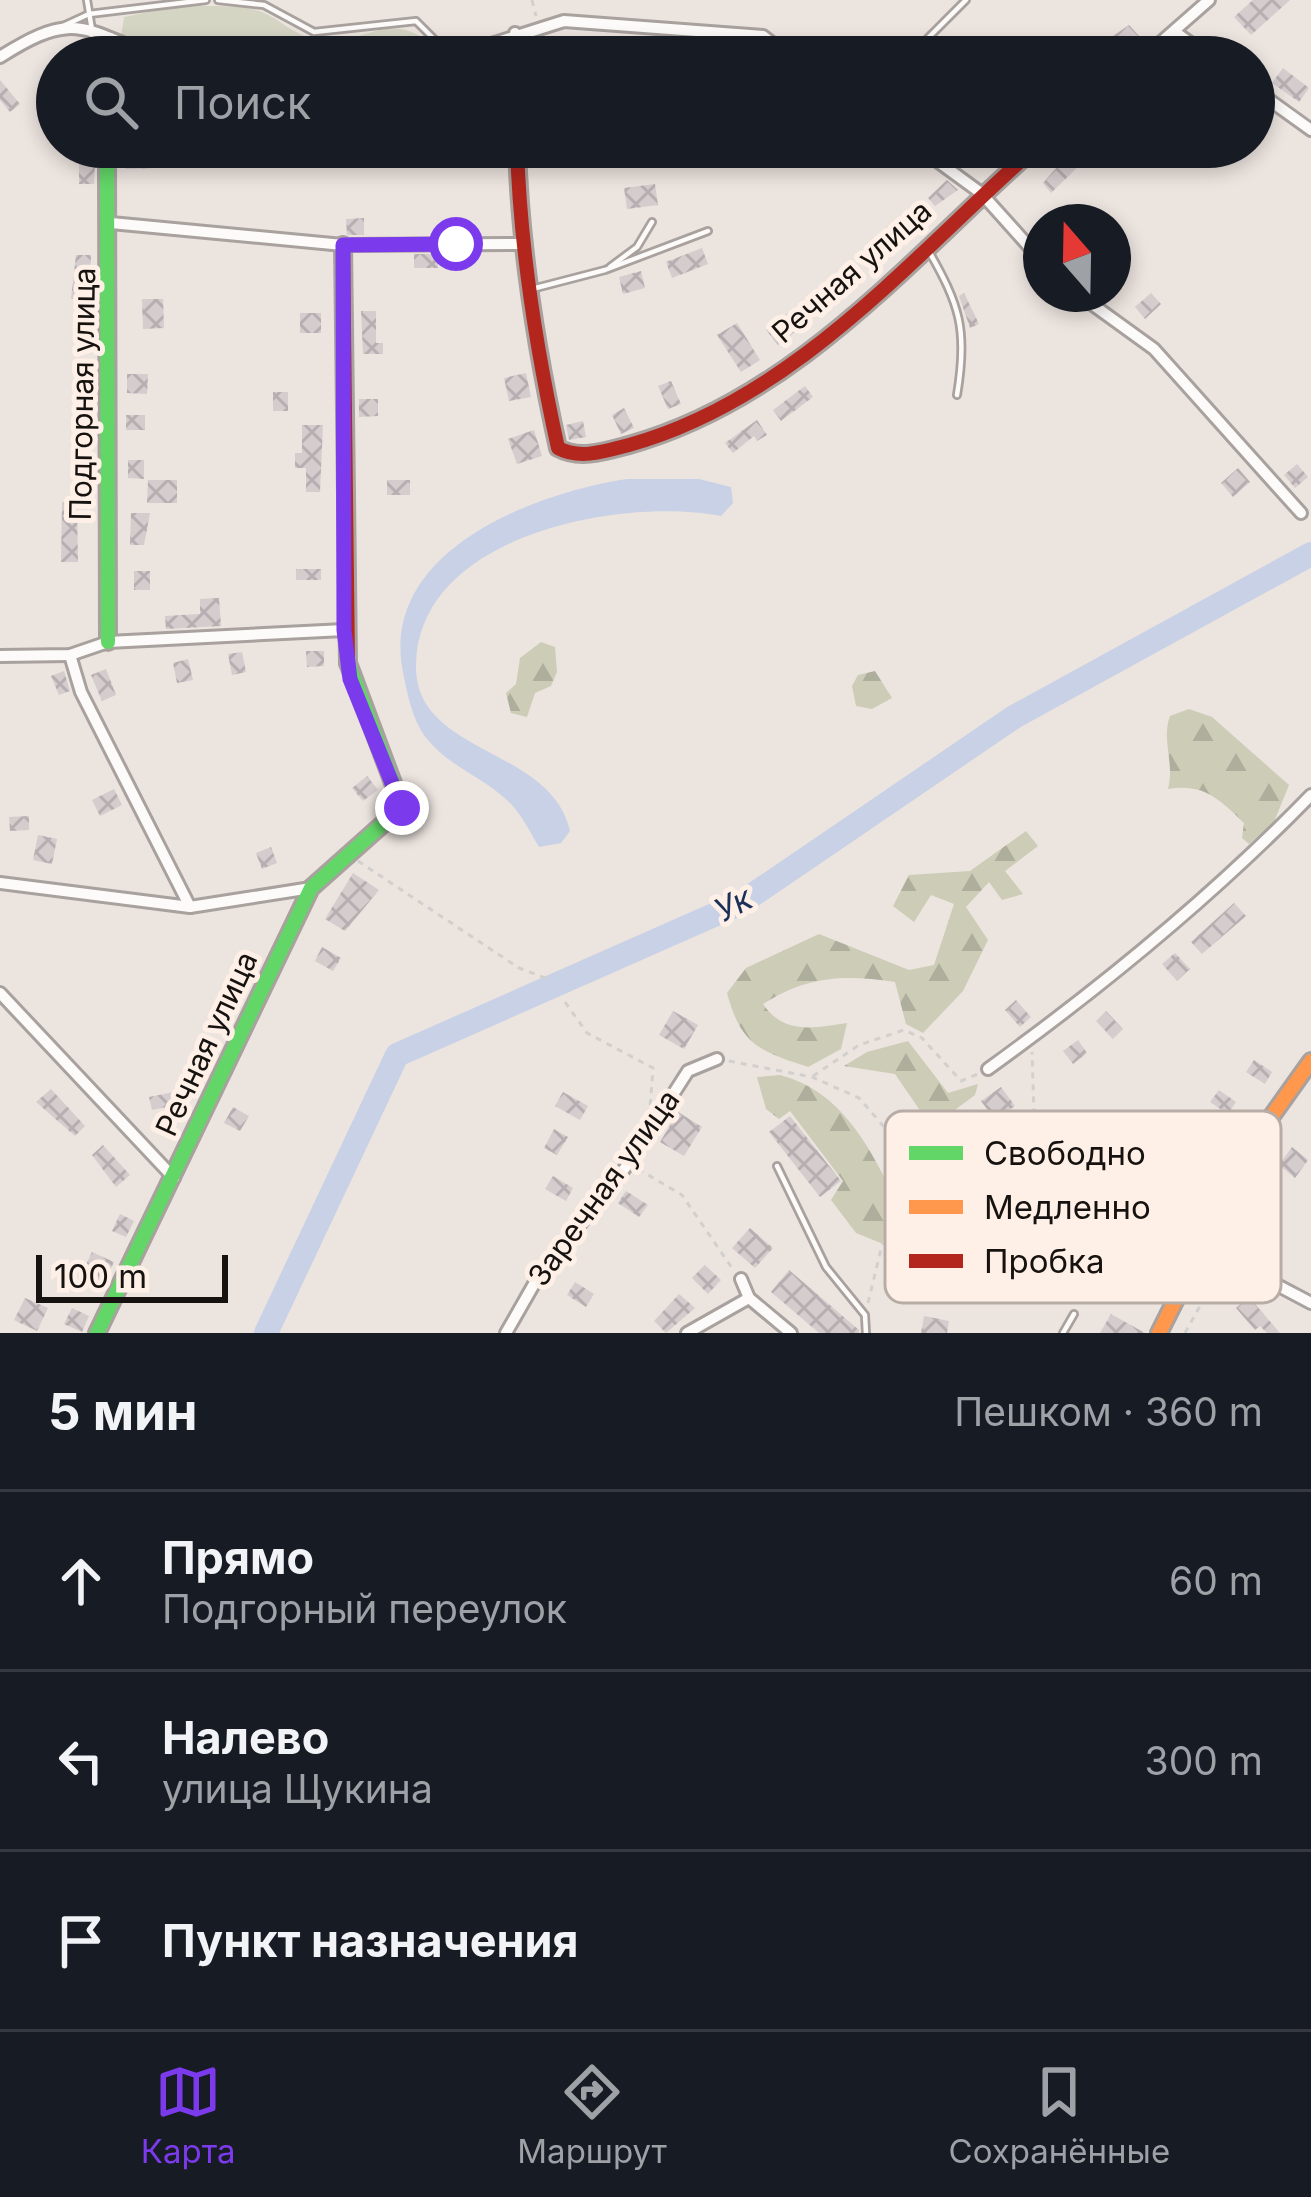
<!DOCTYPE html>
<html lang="ru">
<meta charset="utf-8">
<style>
body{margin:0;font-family:Inter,sans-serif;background:#20242c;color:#f1f3f6}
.compass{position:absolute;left:1023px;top:204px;width:108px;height:108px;border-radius:50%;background:#171b24;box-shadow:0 6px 18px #0003;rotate:340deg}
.scale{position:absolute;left:36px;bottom:30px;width:192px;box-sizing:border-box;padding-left:12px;border:6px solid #16120f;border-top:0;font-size:33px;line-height:42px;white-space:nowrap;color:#16120f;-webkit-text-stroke:9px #fef0e7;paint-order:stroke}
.stop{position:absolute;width:36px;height:36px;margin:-27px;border:9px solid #7c3aed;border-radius:50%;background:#fff}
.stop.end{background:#7c3aed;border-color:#fff;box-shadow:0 3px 12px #0008}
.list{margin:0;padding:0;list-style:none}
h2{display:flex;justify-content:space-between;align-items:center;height:156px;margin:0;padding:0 48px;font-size:51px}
h2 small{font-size:39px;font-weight:400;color:#9ea1a6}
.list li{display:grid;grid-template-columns:78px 1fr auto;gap:36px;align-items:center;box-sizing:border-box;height:180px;padding:0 48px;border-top:3px solid #363941}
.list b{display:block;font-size:45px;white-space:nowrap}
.list p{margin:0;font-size:39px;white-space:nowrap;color:#9ea1a6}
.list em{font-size:39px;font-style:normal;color:#9ea1a6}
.icon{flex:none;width:66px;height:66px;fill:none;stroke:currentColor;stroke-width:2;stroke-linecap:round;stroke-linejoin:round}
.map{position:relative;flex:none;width:1311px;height:1333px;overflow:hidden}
.search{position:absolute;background:#171b24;box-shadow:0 6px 18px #0003;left:36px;right:36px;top:36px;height:132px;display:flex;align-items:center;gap:30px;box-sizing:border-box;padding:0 42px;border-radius:66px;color:#9ea1a6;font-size:45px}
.sheet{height:696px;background:#171b24}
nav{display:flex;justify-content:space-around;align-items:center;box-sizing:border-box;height:168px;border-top:3px solid #363941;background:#171b24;font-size:33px;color:#9ea1a6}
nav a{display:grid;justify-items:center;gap:6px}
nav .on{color:#7c3aed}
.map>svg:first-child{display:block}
.grass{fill:#d5d5c4}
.forest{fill:url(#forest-firs)}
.water{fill:#c8d1e5}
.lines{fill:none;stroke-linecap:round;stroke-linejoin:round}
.river{stroke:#c8d1e5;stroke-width:24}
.building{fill:url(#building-cross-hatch)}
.lane-casing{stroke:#a8a19e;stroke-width:10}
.street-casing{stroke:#a8a19e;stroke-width:16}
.fast-casing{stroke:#a8a19e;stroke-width:20}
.slow-casing{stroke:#a8a19e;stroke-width:20}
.jam-casing{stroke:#a8a19e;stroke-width:20}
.path{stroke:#d2d0ce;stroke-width:3;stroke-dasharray:6 6;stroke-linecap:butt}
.lane{stroke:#fcfbfa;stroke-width:4.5}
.street{stroke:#fcfbfa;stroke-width:10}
.fast{stroke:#63d668;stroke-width:14}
.slow{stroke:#ff974d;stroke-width:14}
.jam{stroke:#b3261e;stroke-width:14}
.route{stroke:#7c3aed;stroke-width:15}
.labels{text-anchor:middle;stroke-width:10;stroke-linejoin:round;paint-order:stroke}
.street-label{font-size:30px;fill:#16120f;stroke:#fef0e7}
.water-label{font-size:33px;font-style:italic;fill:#1b3159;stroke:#fef0e7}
.key{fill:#fef0e7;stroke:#b8ada6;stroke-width:3}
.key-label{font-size:33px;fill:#16120f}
</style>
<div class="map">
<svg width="1311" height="1333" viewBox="0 0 1311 1333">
<defs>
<pattern id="forest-firs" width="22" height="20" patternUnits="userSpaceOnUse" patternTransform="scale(3)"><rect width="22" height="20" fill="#ccccb7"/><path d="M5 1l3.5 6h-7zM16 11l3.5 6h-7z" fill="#aeae9c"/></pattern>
<pattern id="building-cross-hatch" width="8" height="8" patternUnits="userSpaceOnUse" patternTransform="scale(3)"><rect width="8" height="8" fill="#d5ccce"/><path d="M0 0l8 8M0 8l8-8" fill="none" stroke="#b6aeb0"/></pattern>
</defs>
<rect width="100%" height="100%" fill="#ece4df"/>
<path class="grass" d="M177,6C203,7 239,3 262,12C279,19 295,35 313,39C370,49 391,0 442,55L183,57L121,37L124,17Z"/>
<g class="forest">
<polygon points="541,642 555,647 557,672 551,686 535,693 527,717 511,713 506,693 516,684 520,658"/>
<polygon points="875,671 892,698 872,709 856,706 852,686 858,675"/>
<path d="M1189,709L1212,717L1289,785L1274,822L1249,844L1242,838L1244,823C1219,799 1204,783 1168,789C1175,763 1161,740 1170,716Z"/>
<path d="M1026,831L1038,846L1005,871L1023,894L1002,900L989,882L966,907L988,940L963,991L923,1033L906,1024L895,982C843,974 807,976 763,1004C784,1035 814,1028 847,1023L841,1049L808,1067C759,1051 741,1045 727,993L746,968L819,934L909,970L934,965L954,904L931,895L914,922L893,906L909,875L970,871Z"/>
<polygon points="908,1041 948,1093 978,1084 975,1095 944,1118 971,1148 948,1151 895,1074 844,1066 867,1052"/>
<path d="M780,1075C838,1090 867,1141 892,1193L947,1187L1000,1222L1017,1268L1029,1272L1047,1235L1085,1218L1032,1302L953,1250H898L856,1233L831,1200L843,1181L790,1111L779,1119L766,1109L757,1077Z"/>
</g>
<path class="water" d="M627,479H699L731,487L733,503L721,516C622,497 418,534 416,665C414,755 551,746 570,831L561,843L539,847C530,832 521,813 508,801C484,778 449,766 428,740C413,723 407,693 403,672C379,551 534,493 627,479Z"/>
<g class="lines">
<polyline class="river" points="266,1333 397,1055 741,903 1014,717 1311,554"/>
</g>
<g class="building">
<polygon points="1253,0 1290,0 1251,35 1234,17"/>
<polygon points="1129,25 1139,36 1110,57 1100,45"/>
<polygon points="1283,68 1309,88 1299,102 1272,83"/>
<polygon points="0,80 20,104 10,112 0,100"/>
<polygon points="125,147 156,147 157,168 126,169"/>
<polygon points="1073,149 1084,161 1051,193 1043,183"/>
<polygon points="79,161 95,162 94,184 79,184"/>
<polygon points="947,180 958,190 935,206 928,198"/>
<polygon points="655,184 658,205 627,209 624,188"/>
<polygon points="364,218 364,235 347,235 346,219"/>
<polygon points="702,248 708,264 672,278 666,262"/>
<rect x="414" y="254" width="24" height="14"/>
<polygon points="76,255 91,255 89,300 71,299"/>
<polygon points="641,271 645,288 623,294 619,277"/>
<polygon points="836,274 848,287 820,312 808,299"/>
<polygon points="964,293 979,324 970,328 959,296"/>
<polygon points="1151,293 1161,304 1145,319 1135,307"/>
<polygon points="142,299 163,299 164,328 143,329"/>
<polygon points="361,311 376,311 376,343 383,343 383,354 363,354"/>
<polygon points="789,312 801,327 778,345 766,330"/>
<rect x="300" y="313" width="21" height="20"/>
<polygon points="737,323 760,360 741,372 717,335"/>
<polygon points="526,373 531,397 509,401 504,378"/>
<polygon points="127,374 148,374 147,394 127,393"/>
<polygon points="671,381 681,404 668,409 658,386"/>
<polygon points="805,386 813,397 781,421 773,410"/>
<rect x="273" y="392" width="15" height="19"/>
<polygon points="359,399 378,399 378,416 359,417"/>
<polygon points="624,408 634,428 621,434 612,415"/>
<rect x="126" y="415" width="19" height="15"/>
<polygon points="757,420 767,435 757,441 754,436 733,453 725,443"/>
<polygon points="583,421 586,437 569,440 566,425"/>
<polygon points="302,425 323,425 320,492 306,492 306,468 295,468 295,453 302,453"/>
<polygon points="534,430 542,456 517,464 508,439"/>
<polygon points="128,460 144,460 144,479 128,478"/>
<polygon points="1297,464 1308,477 1295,488 1284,475"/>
<polygon points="1238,468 1250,482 1233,497 1221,483"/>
<polygon points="148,480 177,480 177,503 147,503"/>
<rect x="387" y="480" width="23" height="15"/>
<polygon points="62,502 77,502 78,562 61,562"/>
<polygon points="131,513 150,513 144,545 130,545"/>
<rect x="296" y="569" width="25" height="11"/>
<rect x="134" y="571" width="16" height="19"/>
<polygon points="219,598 221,626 166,629 165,616 200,614 200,599"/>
<polygon points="306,651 324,651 324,666 307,667"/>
<polygon points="242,652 246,672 232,675 228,654"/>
<polygon points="188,659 193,680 177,683 173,663"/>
<polygon points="106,669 116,695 102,701 91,675"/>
<polygon points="64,671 70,691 59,695 51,676"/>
<polygon points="367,776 378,790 363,801 352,788"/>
<polygon points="114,789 122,805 100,816 92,800"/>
<polygon points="29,816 29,830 10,831 9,817"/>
<polygon points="38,835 57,839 52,864 33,860"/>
<polygon points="271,847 277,863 262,869 256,853"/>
<polygon points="353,873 379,890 345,931 325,919"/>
<polygon points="1234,903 1246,916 1202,954 1191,942"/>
<polygon points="322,947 341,958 333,971 315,961"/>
<polygon points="1175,953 1190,969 1177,981 1162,964"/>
<polygon points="1016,1000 1031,1017 1020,1027 1005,1010"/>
<polygon points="673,1011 698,1025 684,1049 659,1035"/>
<polygon points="1106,1011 1123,1029 1113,1039 1096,1021"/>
<polygon points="1078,1040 1087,1053 1073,1064 1063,1051"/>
<polygon points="1254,1060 1272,1072 1265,1084 1246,1072"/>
<polygon points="1001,1087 1015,1106 995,1120 981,1101"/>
<polygon points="51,1089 85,1126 75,1136 36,1102"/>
<polygon points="1219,1090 1236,1102 1228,1114 1210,1102"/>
<polygon points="179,1091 182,1104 152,1110 149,1097"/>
<polygon points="563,1092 588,1106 580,1120 555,1106"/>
<polygon points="233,1107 249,1116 240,1131 224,1123"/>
<polygon points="678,1112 702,1127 684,1156 660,1142"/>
<polygon points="790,1116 841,1181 820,1197 769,1132"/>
<polygon points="554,1129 568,1137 557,1155 544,1148"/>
<polygon points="103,1145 130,1175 116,1187 92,1155"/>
<polygon points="1292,1147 1308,1160 1295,1178 1279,1165"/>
<polygon points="553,1176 573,1188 566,1201 545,1189"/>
<polygon points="626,1191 648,1205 639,1217 618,1203"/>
<polygon points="120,1214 134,1221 126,1237 112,1231"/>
<polygon points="750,1228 773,1248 755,1268 732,1248"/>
<polygon points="92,1252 114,1262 104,1283 82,1273"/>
<polygon points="705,1265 721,1280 708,1294 692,1278"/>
<polygon points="789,1270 859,1330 859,1333 819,1333 771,1292"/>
<polygon points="575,1282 594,1294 586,1307 567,1295"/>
<polygon points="679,1294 695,1308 666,1333 654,1321"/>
<polygon points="1249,1297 1280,1333 1267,1333 1260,1326 1255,1330 1236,1308"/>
<polygon points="25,1298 48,1308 37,1331 14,1320"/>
<polygon points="72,1308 89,1316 82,1332 64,1324"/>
<polygon points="1111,1314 1145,1333 1100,1333"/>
<polygon points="924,1316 949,1321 947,1333 921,1333"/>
</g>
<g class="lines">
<defs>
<g id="lane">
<polyline points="87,0 92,30"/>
<polyline points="218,0 264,5 314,32 416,21 448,53"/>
<polyline points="63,26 89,14 206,0"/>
<polyline points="789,51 800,57"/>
<polyline points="909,57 966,0"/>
<path d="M927,248C960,305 968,330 957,395"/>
<polyline points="610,267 637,247 652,222"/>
<polyline points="532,289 605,270 708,231"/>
<polyline points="777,1166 826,1267 865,1315 866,1333"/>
<polyline points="1063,1333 1074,1314"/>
</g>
<g id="street">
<polyline points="1175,32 1210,57"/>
<polyline points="515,33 515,57"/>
<polyline points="95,34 98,57"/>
<path d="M0,57C74,10 81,28 157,57"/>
<polyline points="450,57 564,21 763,36 790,57"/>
<polyline points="1144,57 1209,0"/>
<polyline points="1254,89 1311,130"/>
<polyline points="918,147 981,193 1041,260"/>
<polyline points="111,223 343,245 518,244"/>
<polyline points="1078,294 1154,349 1301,513"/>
<polyline points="70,655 81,692 190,907"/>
<polyline points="0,656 70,655 108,642 344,630"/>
<polyline points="0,883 190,907 311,888"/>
<polyline points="0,993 174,1178"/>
<path d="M988,1069C1103,986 1212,897 1311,795"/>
<polyline points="1197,1261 1260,1276 1311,1303"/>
<polyline points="741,1279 749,1298 791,1333"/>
<polyline points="506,1333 538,1277 629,1163 688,1071 717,1059"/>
<polyline points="687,1333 749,1298"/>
</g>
<g id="fast">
<polyline points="107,147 108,642"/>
<polyline points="97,1333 311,888 402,807 348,663"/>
</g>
<polyline id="slow" points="1159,1333 1259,1134 1311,1061"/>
<g id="jam">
<path d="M517,147C520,249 536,348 558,448C580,460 606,451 629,445C795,399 912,257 1036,147"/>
<polyline points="343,245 348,663"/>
</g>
</defs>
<use href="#lane" class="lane-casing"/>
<use href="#street" class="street-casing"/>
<use href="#fast" class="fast-casing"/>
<use href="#slow" class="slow-casing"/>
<use href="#jam" class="jam-casing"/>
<g class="path">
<polyline points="532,0 536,16"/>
<polyline points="531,44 737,47"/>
<polyline points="358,861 519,968 548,979"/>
<polyline points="565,1002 587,1033 653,1068 650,1109"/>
<polyline points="729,1061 812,1077 859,1098 905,1151 938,1169 975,1166 1027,1126 1034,1114 1032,1052"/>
<polyline points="813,1076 859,1045 904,1030 922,1038 961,1081 978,1074"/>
<polyline points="638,1169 682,1195 732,1268"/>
<polyline points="868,1303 882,1245 937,1170"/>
<polyline points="1185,1333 1215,1279"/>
</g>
<use href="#lane" class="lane"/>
<use href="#street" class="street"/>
<use href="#fast" class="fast"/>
<use href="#slow" class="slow"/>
<use href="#jam" class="jam"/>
</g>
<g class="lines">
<polyline class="route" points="402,808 350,679 344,630 343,245 456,244"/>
</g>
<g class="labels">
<g class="street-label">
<text transform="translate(852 272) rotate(-41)" y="10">Речная улица</text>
<text transform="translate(83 394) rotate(-89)" y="10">Подгорная улица</text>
<text transform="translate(207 1044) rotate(-65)" y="10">Речная улица</text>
<text transform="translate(604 1188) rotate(-54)" y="10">Заречная улица</text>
</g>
<g class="water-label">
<text transform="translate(733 904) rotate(-28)" y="12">Ук</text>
</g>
</g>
<rect x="885" y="1111" width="396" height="192" rx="18" class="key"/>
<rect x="909" y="1146" width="54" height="14" fill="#63d668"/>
<rect x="909" y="1200" width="54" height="14" fill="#ff974d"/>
<rect x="909" y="1254" width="54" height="14" fill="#b3261e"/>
<g class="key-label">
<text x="984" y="1165">Свободно</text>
<text x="984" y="1219">Медленно</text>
<text x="984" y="1273">Пробка</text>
</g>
</svg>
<svg class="compass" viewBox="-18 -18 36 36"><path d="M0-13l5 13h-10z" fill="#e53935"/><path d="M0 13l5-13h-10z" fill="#9ea1a6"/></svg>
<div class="scale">100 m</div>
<div class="stop" style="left:456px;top:244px"></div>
<div class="stop end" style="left:402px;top:808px"></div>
<div class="search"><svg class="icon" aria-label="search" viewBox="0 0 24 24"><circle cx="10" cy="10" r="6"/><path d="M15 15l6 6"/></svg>Поиск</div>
</div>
<section class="sheet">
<h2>5 мин<small>Пешком · 360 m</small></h2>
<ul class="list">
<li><svg class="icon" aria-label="ahead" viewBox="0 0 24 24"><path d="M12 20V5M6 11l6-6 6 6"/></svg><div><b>Прямо</b><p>Подгорный переулок</p></div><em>60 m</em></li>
<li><svg class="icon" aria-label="left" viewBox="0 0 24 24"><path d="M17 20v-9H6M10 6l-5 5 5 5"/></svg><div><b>Налево</b><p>улица Щукина</p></div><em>300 m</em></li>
<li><svg class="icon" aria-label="arrive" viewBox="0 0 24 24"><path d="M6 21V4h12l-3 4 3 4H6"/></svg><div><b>Пункт назначения</b></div></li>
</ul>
</section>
<nav>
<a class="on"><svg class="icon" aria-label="map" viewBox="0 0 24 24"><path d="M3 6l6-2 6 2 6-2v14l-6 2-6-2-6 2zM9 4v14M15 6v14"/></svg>Карта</a>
<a><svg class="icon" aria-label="directions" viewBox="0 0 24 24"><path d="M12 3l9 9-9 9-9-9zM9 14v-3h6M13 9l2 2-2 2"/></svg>Маршрут</a>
<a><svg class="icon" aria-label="saved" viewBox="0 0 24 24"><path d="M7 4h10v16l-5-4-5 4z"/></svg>Сохранённые</a>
</nav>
